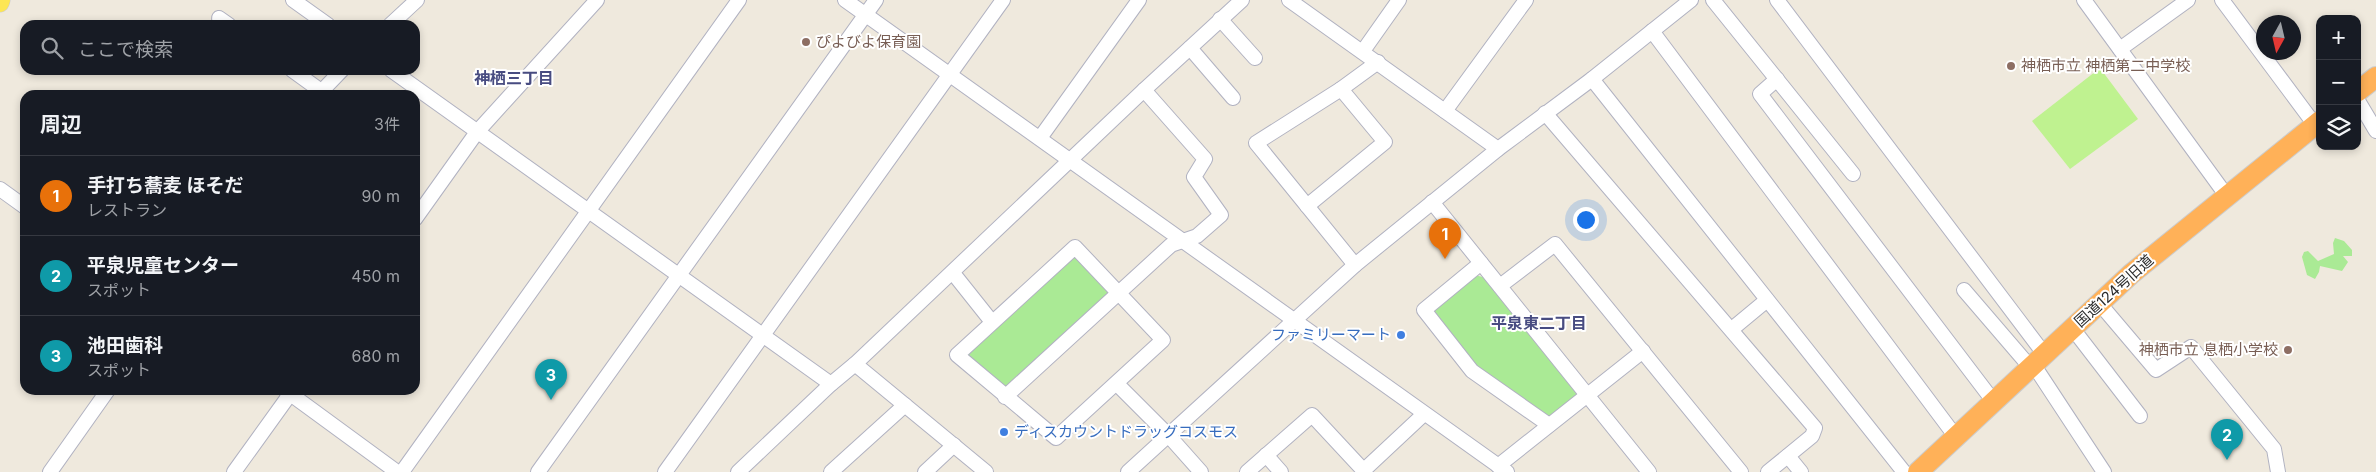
<!DOCTYPE html>
<html lang="ja">
<meta charset="utf-8">
<style>
body{margin:0;font-family:Inter,"Noto Sans JP",sans-serif;background:#20242c;color:#f1f3f6}
.controls{position:absolute;right:15px;top:15px;display:grid;overflow:hidden;border-radius:10px;box-shadow:0 2px 8px #0003}
.controls button{width:45px;height:45px;display:grid;place-items:center;padding:0;border:0;border-bottom:1px solid #363941;background:#171b24;color:#f1f3f6;font:25px sans-serif}
.compass{position:absolute;left:2256px;top:15px;width:45px;height:45px;border-radius:50%;background:#171b24;box-shadow:0 2px 8px #0003;rotate:188deg}
.you{position:absolute;left:1585px;top:219px;width:18px;height:18px;margin:-12px;border:4px solid #fff;border-radius:50%;background:#1a73e8;box-shadow:0 0 0 8px #1a73e833}
.badge{display:grid;place-items:center;width:32px;height:32px;border-radius:50%;background:#ea580c;color:#fff;font-size:16px;font-weight:700}
.pin{position:absolute;translate:-50% -41px;filter:drop-shadow(0 1px 2px #0008)}
.pin::after{content:'';position:absolute;top:26px;width:18px;height:15px;background:inherit;clip-path:polygon(0 0,100% 0,50% 100%)}
.list{margin:0;padding:0;list-style:none}
h2{display:flex;justify-content:space-between;align-items:center;height:65px;margin:0;padding:0 20px;font-size:21px}
h2 small{font-size:16px;font-weight:400;color:#9ea1a6}
.list li{display:grid;grid-template-columns:32px 1fr auto;gap:15px;align-items:center;box-sizing:border-box;height:80px;padding:0 20px;border-top:1px solid #363941}
.list b{display:block;font-size:19px;white-space:nowrap}
.list p{margin:0;font-size:16px;white-space:nowrap;color:#9ea1a6}
.list em{font-size:16px;font-style:normal;color:#9ea1a6}
.icon{flex:none;width:28px;height:28px;fill:none;stroke:currentColor;stroke-width:2;stroke-linecap:round;stroke-linejoin:round}
.map{position:relative;flex:none;width:2376px;height:472px;overflow:hidden}
.search{position:absolute;background:#171b24;box-shadow:0 2px 8px #0003;left:20px;top:20px;width:400px;height:55px;display:flex;align-items:center;gap:12px;box-sizing:border-box;padding:0 18px;border-radius:15px;color:#9ea1a6;font-size:19px}
.panel{position:absolute;background:#171b24;box-shadow:0 2px 8px #0003;left:20px;top:90px;width:400px;height:305px;border-radius:15px}
.map>svg:first-child{display:block}
.green{fill:#aaea95}
.pitch{fill:#bff290}
.lines{fill:none;stroke-linecap:round;stroke-linejoin:round}
.minor-casing{stroke:#b1b2c1;stroke-width:16}
.major-casing{stroke:#ccc;stroke-width:19}
.highway-casing{stroke:#ccc;stroke-width:22}
.minor{stroke:#fff;stroke-width:14}
.major{stroke:#fde654;stroke-width:18}
.highway{stroke:#ffb158;stroke-width:20}
.education-dot{fill:#8d6e63;stroke:#fff;stroke-width:2}
.shop-dot{fill:#3f7fe0;stroke:#fff;stroke-width:2}
.labels{text-anchor:middle;stroke-width:4;stroke-linejoin:round;paint-order:stroke}
.education-label{font-size:15px;fill:#785e54;stroke:#fff;text-anchor:start}
.street-label{font-size:15px;fill:#2c2c2c;stroke:#fff}
.shop-label{font-size:15px;fill:#366cbe;stroke:#fff;text-anchor:end}
.neighbourhood-label{font-size:16px;font-weight:bold;fill:#484c81;stroke:#fff}
</style>
<div class="map">
<svg width="2376" height="472" viewBox="0 0 2376 472">
<rect width="100%" height="100%" fill="#efe9dd"/>
<g class="green">
<polygon points="2335,238 2344,241 2352,250 2352,256 2343,256 2348,262 2342,271 2320,266 2319,272 2315,279 2307,275 2302,257 2304,252 2308,251 2318,261 2334,254 2333,243"/>
<polygon points="1074,252 1110,292 1005,390 965,355"/>
<polygon points="1475,275 1486,278 1576,392 1576,396 1549,417 1474,365 1435,314 1434,309"/>
</g>
<polygon class="pitch" points="2100,68 2138,119 2070,169 2032,121"/>
<g class="lines">
<defs>
<g id="minor">
<polyline points="293,0 328,25"/>
<polyline points="845,0 1507,472"/>
<polyline points="1289,0 1498,149"/>
<polyline points="1713,0 1853,174"/>
<polyline points="1777,0 2045,355"/>
<polyline points="2084,0 2226,195"/>
<polyline points="2222,0 2315,125"/>
<polyline points="219,18 229,25"/>
<polyline points="1220,19 1255,58"/>
<polyline points="390,25 417,0"/>
<polyline points="1652,31 1956,437"/>
<polyline points="1190,48 1233,98"/>
<polyline points="2120,49 2188,0"/>
<polyline points="1363,51 1399,0"/>
<polyline points="292,70 321,91"/>
<polyline points="391,70 831,384"/>
<polyline points="1592,79 1904,472"/>
<polyline points="1777,79 1760,94 1994,402"/>
<polyline points="318,95 342,70"/>
<polyline points="2357,99 2376,131"/>
<polyline points="1445,111 1526,0"/>
<polyline points="1545,113 1815,428 1812,436 1768,472"/>
<polyline points="1040,138 1139,0"/>
<polyline points="0,189 25,207"/>
<polyline points="1432,202 1649,472"/>
<polyline points="1307,206 1385,142 1341,89"/>
<polyline points="415,219 477,132 597,0"/>
<polygon points="1075,247 1163,340 1056,438 957,355"/>
<polyline points="1481,263 1424,310 1472,371 1549,425"/>
<polyline points="1355,265 1256,143 1341,89 1378,62"/>
<polyline points="953,273 992,322"/>
<polyline points="1500,286 1555,244 1741,472"/>
<polyline points="1964,290 2031,368 2037,370 2104,472"/>
<polyline points="2100,304 2156,370 2191,347 2274,449 2278,472"/>
<polyline points="1732,329 1767,300"/>
<polyline points="2073,329 2140,416"/>
<polyline points="855,364 986,472"/>
<polyline points="1117,384 1169,436 1201,472"/>
<polyline points="285,390 397,472"/>
<polyline points="1005,397 1171,245 1197,236 1221,215 1194,177 1205,159 1144,90"/>
<polyline points="1266,455 1281,472"/>
<polyline points="1788,456 1801,472"/>
<polyline points="1498,466 1643,351"/>
<polyline points="1364,470 1424,414"/>
<polyline points="50,472 108,390"/>
<polyline points="234,472 293,390"/>
<polyline points="402,472 739,0"/>
<polyline points="538,472 876,0"/>
<polyline points="665,472 1003,0"/>
<polyline points="738,472 831,384 855,364 1144,90 1242,0"/>
<polyline points="831,472 905,405"/>
<polyline points="925,472 954,445"/>
<polyline points="1128,472 1355,265 1498,149 1592,79 1691,0"/>
<polyline points="1247,472 1312,415 1365,472"/>
</g>
<polyline id="major" points="0,3 1,0"/>
<g id="highway">
<polyline points="2357,92 2376,77"/>
<polyline points="1918,472 2131,274 2320,121"/>
</g>
</defs>
<use href="#minor" class="minor-casing"/>
<use href="#major" class="major-casing"/>
<use href="#highway" class="highway-casing"/>
<use href="#minor" class="minor"/>
<use href="#major" class="major"/>
<use href="#highway" class="highway"/>
</g>
<g class="education-dot">
<circle cx="806" cy="42" r="5"/>
<circle cx="2011" cy="66" r="5"/>
<circle cx="2288" cy="350" r="5"/>
</g>
<g class="shop-dot">
<circle cx="1401" cy="335" r="5"/>
<circle cx="1004" cy="432" r="5"/>
</g>
<g class="labels">
<g class="education-label">
<text x="816" y="47">ぴよびよ保育園</text>
<text x="2021" y="71">神栖市立 神栖第二中学校</text>
<text x="2278" y="355" text-anchor="end">神栖市立 息栖小学校</text>
</g>
<g class="street-label">
<text transform="translate(2114 291) rotate(-42)" y="5">国道124号旧道</text>
</g>
<g class="shop-label">
<text x="1391" y="340">ファミリーマート</text>
<text x="1014" y="437" text-anchor="start">ディスカウントドラッグコスモス</text>
</g>
<g class="neighbourhood-label">
<text x="514" y="84">神栖三丁目</text>
<text x="1539" y="329">平泉東二丁目</text>
</g>
</g>
</svg>
<div class="controls">
<button>+</button>
<button>−</button>
<button><svg class="icon" aria-label="layers" viewBox="0 0 24 24"><path d="M12 4l9 5-9 5-9-5zM3 14l9 5 9-5"/></svg></button>
</div>
<svg class="compass" viewBox="-18 -18 36 36"><path d="M0-13l5 13h-10z" fill="#e53935"/><path d="M0 13l5-13h-10z" fill="#9ea1a6"/></svg>
<div class="you"></div>
<div class="pin badge" style="left:1445px;top:259px;background:#e8710a">1</div>
<div class="pin badge" style="left:2227px;top:460px;background:#0f9aa8">2</div>
<div class="pin badge" style="left:551px;top:400px;background:#0f9aa8">3</div>
<div class="search"><svg class="icon" aria-label="search" viewBox="0 0 24 24"><circle cx="10" cy="10" r="6"/><path d="M15 15l6 6"/></svg>ここで検索</div>
<section class="panel">
<h2>周辺<small>3件</small></h2>
<ul class="list">
<li><span class="badge" style="background:#e8710a">1</span><div><b>手打ち蕎麦 ほそだ</b><p>レストラン</p></div><em>90 m</em></li>
<li><span class="badge" style="background:#0f9aa8">2</span><div><b>平泉児童センター</b><p>スポット</p></div><em>450 m</em></li>
<li><span class="badge" style="background:#0f9aa8">3</span><div><b>池田歯科</b><p>スポット</p></div><em>680 m</em></li>
</ul>
</section>
</div>
